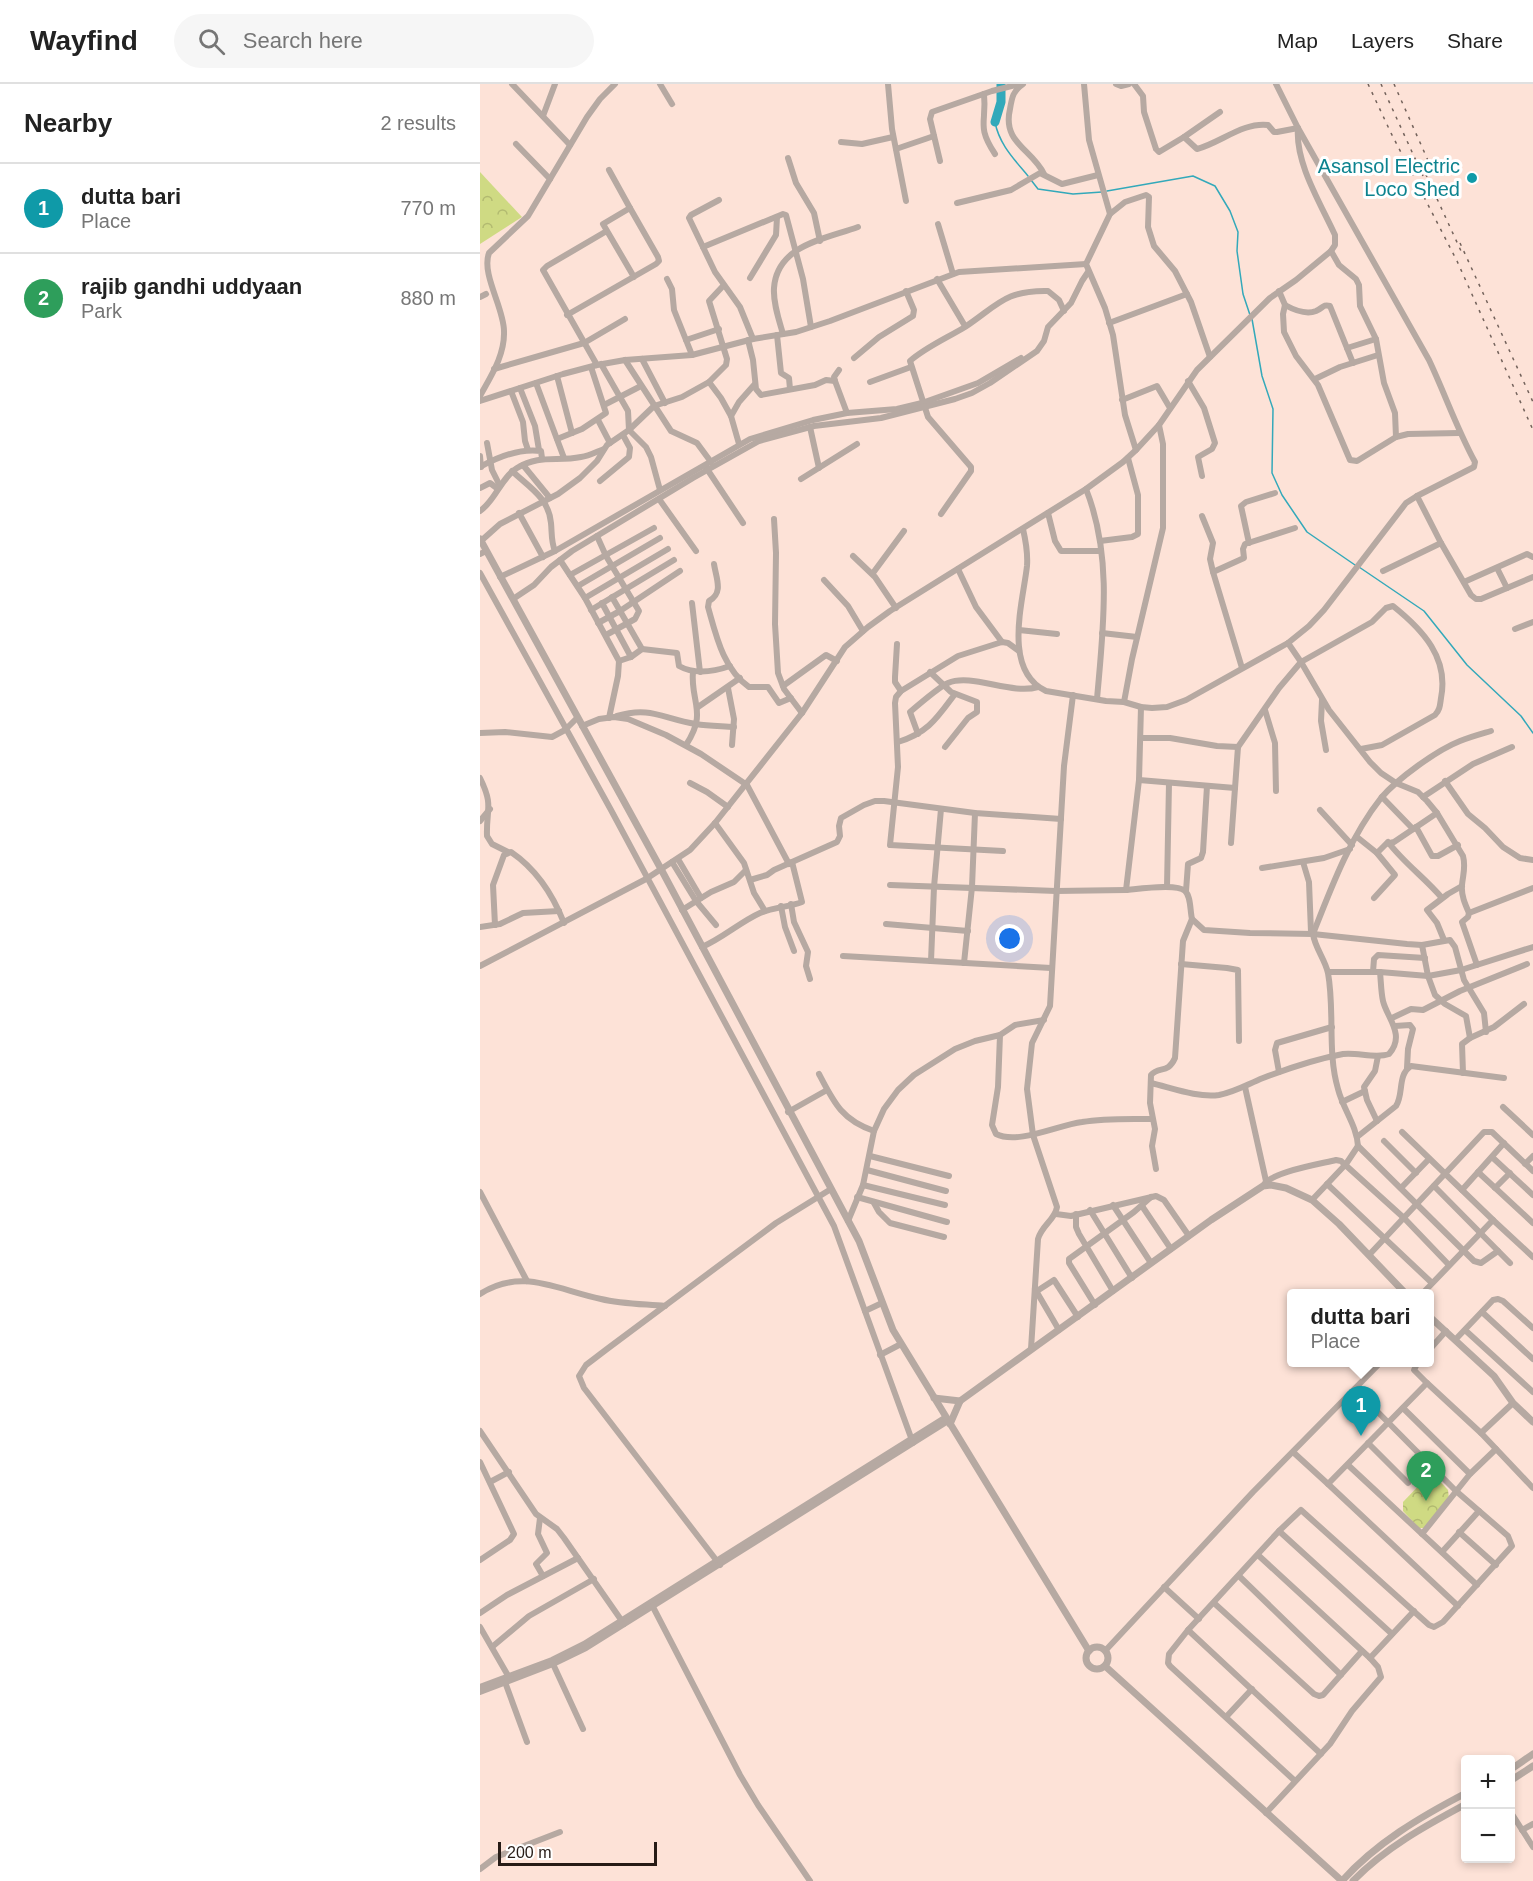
<!DOCTYPE html>
<meta charset="utf-8">
<style>
body{margin:0;font-family:Helvetica,sans-serif;background:#f6f6f6;color:#222}
.controls{position:absolute;right:18px;bottom:18px;display:grid;overflow:hidden;border-radius:6px;box-shadow:0 3px 9px #0003}
.controls button{width:54px;height:54px;display:grid;place-items:center;padding:0;border:0;border-bottom:2px solid #e0e0e0;background:#fff;color:#222;font:30px sans-serif}
.scale{position:absolute;left:18px;bottom:15px;width:159px;box-sizing:border-box;padding-left:6px;border:3px solid #271b16;border-top:0;font-size:16px;line-height:21px;white-space:nowrap;color:#271b16;-webkit-text-stroke:4px #fff;paint-order:stroke}
.you{position:absolute;left:530px;top:855px;width:21px;height:21px;margin:-15px;border:4px solid #fff;border-radius:50%;background:#1a73e8;box-shadow:0 0 0 9px #1a73e833}
.badge{display:grid;place-items:center;width:39px;height:39px;border-radius:50%;background:#1a73e8;color:#fff;font-size:20px;font-weight:700}
.pin{position:absolute;translate:-50% -50px;filter:drop-shadow(0 2px 3px #0008)}
.pin::after{content:'';position:absolute;top:32px;width:21px;height:18px;background:inherit;clip-path:polygon(0 0,100% 0,50% 100%)}
.popup{position:absolute;left:807px;top:1205px;width:147px;height:78px;box-sizing:border-box;display:grid;place-content:center;border-radius:6px;background:#fff;filter:drop-shadow(0 2px 4px #0005);font-size:20px;white-space:nowrap;color:#767676}
.popup b{font-size:22px;color:#222}
.popup::after{content:'';position:absolute;left:50%;top:100%;margin-left:-12px;border:12px solid transparent;border-top-color:#fff}
.list{margin:0;padding:0;list-style:none}
h2{display:flex;justify-content:space-between;align-items:center;height:78px;margin:0;padding:0 24px;font-size:26px}
h2 small{font-size:20px;font-weight:400;color:#767676}
.list li{display:grid;grid-template-columns:39px 1fr auto;gap:18px;align-items:center;box-sizing:border-box;height:90px;padding:0 24px;border-top:2px solid #e0e0e0}
.list b{display:block;font-size:22px;white-space:nowrap}
.list p{margin:0;font-size:20px;white-space:nowrap;color:#767676}
.list em{font-size:20px;font-style:normal;color:#767676}
.icon{flex:none;width:33px;height:33px;fill:none;stroke:currentColor;stroke-width:2;stroke-linecap:round;stroke-linejoin:round}
.map{position:relative;flex:none;width:1053px;height:1797px;overflow:hidden}
header{display:flex;align-items:center;gap:36px;box-sizing:border-box;height:84px;padding:0 30px;background:#fff;border-bottom:2px solid #e0e0e0}
header strong{font-size:28px}
nav{display:flex;gap:33px;margin-inline-start:auto;font-size:21px}
.search{width:420px;height:54px;background:#f6f6f6;display:flex;align-items:center;gap:15px;box-sizing:border-box;padding:0 21px;border-radius:33px;color:#767676;font-size:22px}
main{display:flex}
aside{flex:1;background:#fff}
.map>svg:first-child{display:block}
.forest{fill:url(#forest-crowns)}
.lines{fill:none;stroke-linecap:round;stroke-linejoin:round}
.stream{stroke:#33a9ba;stroke-width:1.5}
.river{stroke:#33a9ba;stroke-width:9}
.minor{stroke:#b6a9a2;stroke-width:6}
.tertiary{stroke:#b6a9a2;stroke-width:7}
.rail{stroke:#73625b;stroke-width:1.5;stroke-dasharray:3 6;stroke-linecap:butt}
.culture-dot{fill:#0f9aa8;stroke:#fff;stroke-width:2}
.labels{text-anchor:middle;stroke-width:6;stroke-linejoin:round;paint-order:stroke}
.culture-label{font-size:20px;fill:#0d838f;stroke:#fff;text-anchor:end}
</style>
<header>
<strong>Wayfind</strong>
<div class="search"><svg class="icon" aria-label="search" viewBox="0 0 24 24"><circle cx="10" cy="10" r="6"/><path d="M15 15l6 6"/></svg>Search here</div>
<nav><a>Map</a><a>Layers</a><a>Share</a></nav>
</header>
<main>
<aside>
<h2>Nearby<small>2 results</small></h2>
<ul class="list">
<li><span class="badge" style="background:#0f9aa8">1</span><div><b>dutta bari</b><p>Place</p></div><em>770 m</em></li>
<li><span class="badge" style="background:#2e9e5b">2</span><div><b>rajib gandhi uddyaan</b><p>Park</p></div><em>880 m</em></li>
</ul>
</aside>
<div class="map">
<svg width="1053" height="1797" viewBox="0 0 1053 1797">
<defs>
<pattern id="forest-crowns" width="20" height="18" patternUnits="userSpaceOnUse" patternTransform="scale(1.5)"><rect width="20" height="18" fill="#cfda83"/><path d="M2 6a3 3 0 1 1 6 0M12 15a3 3 0 1 1 6 0" fill="none" stroke="#b2ba70"/></pattern>
</defs>
<rect width="100%" height="100%" fill="#fde2d7"/>
<g class="forest">
<polygon points="0,88 42,133 0,160"/>
<polygon points="955,1392 968,1406 969,1415 946,1444 939,1444 923,1427 923,1418 947,1393"/>
</g>
<g class="lines">
<g class="stream">
<path d="M515,38C519,60 534,75 548,92"/>
<polyline points="551,96 558,105 593,110 622,108"/>
<polyline points="627,107 713,92 735,102 750,127 758,148 757,167 763,210 770,231"/>
<polyline points="772,235 782,292 793,325 792,389 802,411 827,448 875,481"/>
<polyline points="879,483 944,527 987,581 1041,632 1053,649"/>
</g>
<polyline class="river" points="515,38 521,18 521,0"/>
<g class="minor">
<polyline points="32,0 90,61"/>
<polyline points="180,0 192,20"/>
<polyline points="408,0 412,45 426,117"/>
<path d="M543,0C533,7 532,13 530,25C522,59 552,65 564,90"/>
<polyline points="604,0 609,56 630,130 606,180 625,224 633,251 645,331 656,366 679,341"/>
<polyline points="636,0 641,2 649,0"/>
<path d="M504,10C507,39 496,41 515,70"/>
<polyline points="63,32 75,0"/>
<polyline points="704,53 740,28"/>
<polyline points="361,58 382,60 413,53"/>
<polyline points="36,60 70,95"/>
<polyline points="416,65 454,52"/>
<polyline points="308,74 316,99 334,129 340,157"/>
<polyline points="460,77 450,35 452,28 512,7 540,0"/>
<polyline points="129,86 150,124"/>
<polyline points="239,116 211,131 209,134 235,188 260,223 273,255"/>
<polyline points="477,119 531,106 560,89 582,100 618,91"/>
<polyline points="630,130 645,118 666,111 669,113 668,143 674,162 695,187 711,218 730,273"/>
<polyline points="458,140 473,190"/>
<polyline points="223,163 303,130 306,131 323,195 331,243"/>
<polyline points="270,194 296,151 297,133"/>
<polyline points="187,195 192,205 194,226 212,271"/>
<polyline points="457,195 485,242"/>
<polyline points="243,202 229,217 247,275 246,281 229,298 241,314 251,332 259,360"/>
<path d="M799,207L805,221C814,226 826,231 836,227C843,224 843,220 850,222L873,279"/>
<polyline points="0,213 6,210"/>
<polyline points="805,221 803,230 804,248 816,272 838,301 870,376 877,377 916,353 915,329 904,299 896,255 880,222 879,201 876,195 859,181 851,167"/>
<polyline points="87,231 176,180 179,177 178,173 150,124 123,140 154,193"/>
<polyline points="629,239 707,210"/>
<path d="M303,250C299,236 293,219 294,204C297,161 345,155 378,143"/>
<polyline points="297,251 301,289 309,294 310,305"/>
<polyline points="206,256 239,245"/>
<polyline points="268,256 273,276 276,305 281,311 335,301 346,296 355,297"/>
<polyline points="867,264 896,255"/>
<polyline points="374,274 399,253 433,232 434,226 426,207"/>
<polyline points="162,275 185,319"/>
<polyline points="145,276 191,347 217,359 231,378"/>
<polyline points="121,280 148,327 149,346 166,363 171,373 180,406"/>
<polyline points="117,281 63,186 67,182 125,148"/>
<polyline points="14,285 104,259 145,235"/>
<polyline points="359,286 354,293 355,297 367,329"/>
<polyline points="77,292 92,349"/>
<polyline points="835,295 860,283 898,271"/>
<polyline points="708,297 724,324 735,359 732,365 718,373 722,392"/>
<polyline points="390,298 431,283"/>
<polyline points="56,299 84,374"/>
<polyline points="40,304 55,342 59,366"/>
<polyline points="31,307 43,338 45,357 48,366"/>
<path d="M0,312C11,292 25,271 24,247C24,224 1,190 9,169L48,132L107,33L120,15L135,0"/>
<polyline points="642,316 677,302 690,324"/>
<polyline points="0,317 83,290 117,281 145,276 212,271 273,255 316,248 350,237 479,188 606,180"/>
<polyline points="124,321 161,302"/>
<polyline points="251,332 259,318 274,301"/>
<polyline points="118,336 130,359"/>
<polyline points="330,343 339,384"/>
<polyline points="916,353 928,350 979,349"/>
<polyline points="77,355 102,345 126,329 111,283"/>
<polyline points="7,359 12,386 20,402"/>
<polyline points="0,372 1,383"/>
<polyline points="43,381 70,414"/>
<path d="M0,383C18,373 40,364 61,367L62,374"/>
<polyline points="227,385 263,439"/>
<path d="M32,387C49,403 69,414 71,439C72,449 71,458 75,467"/>
<polyline points="321,395 377,360"/>
<polyline points="120,397 149,373 150,364 143,351"/>
<polyline points="0,404 10,399 18,405"/>
<path d="M606,405C633,473 623,545 617,615"/>
<polyline points="937,412 961,459 991,511 996,515 1001,515 1053,493"/>
<polyline points="179,415 216,467"/>
<path d="M0,427C16,416 20,395 37,384C60,370 77,378 101,373C109,372 116,368 124,365"/>
<polyline points="39,429 63,473"/>
<polyline points="568,429 575,457 581,467 621,467"/>
<path d="M461,430L491,387V383L448,333L430,277C446,263 467,254 485,243C518,221 525,206 568,207L579,216L584,227"/>
<polyline points="722,432 733,459 730,475 733,488"/>
<polyline points="294,435 296,469 295,540 298,589 304,605 322,629"/>
<path d="M543,445C546,458 548,469 547,482C543,518 522,586 566,607L626,617L644,618L661,623L672,624L687,623L706,616L808,559L829,542L844,526L926,419L937,412L994,383L995,378C977,345 965,310 949,276L818,44L796,0"/>
<polyline points="117,452 126,472 159,527 155,535 126,551"/>
<polyline points="1,457 20,440 78,410 100,394 117,377 127,361 149,346 174,322 202,313 229,298"/>
<polyline points="620,457 652,453 658,450 658,411 648,374"/>
<polyline points="769,459 761,422 766,418 795,409"/>
<polyline points="0,470 6,467"/>
<polyline points="373,472 395,493 416,524"/>
<polyline points="80,476 105,514 139,577 138,592 129,634"/>
<path d="M234,480C236,494 244,509 229,517L228,523C236,551 243,585 269,603H288L299,619L311,614"/>
<polyline points="1017,484 1027,504"/>
<polyline points="478,485 496,523 522,558"/>
<polyline points="903,487 961,459"/>
<polyline points="0,489 131,726 354,1142 433,1359"/>
<polyline points="393,489 424,447"/>
<polyline points="90,491 174,444"/>
<polyline points="20,493 75,467 270,355 333,336 367,329 417,325 442,319 498,299 541,274"/>
<polyline points="344,496 368,522 383,547"/>
<polyline points="984,498 1047,470 1053,473"/>
<polyline points="98,502 180,454"/>
<polyline points="132,513 162,565 151,573 139,577"/>
<polyline points="105,514 188,465"/>
<polyline points="33,515 54,501 71,483 92,467 213,394 279,357 334,342 401,334 475,315 492,309 510,299 557,267 564,257 568,243 591,219 602,197 608,188"/>
<polyline points="122,519 151,573"/>
<polyline points="212,519 220,588"/>
<polyline points="111,526 194,476"/>
<polyline points="118,539 140,527 200,487"/>
<polyline points="1035,545 1053,538"/>
<polyline points="539,546 577,550"/>
<polyline points="622,549 657,553"/>
<polyline points="417,560 415,593 415,598 421,607"/>
<path d="M162,565L197,569L199,582C215,591 233,588 250,582"/>
<polyline points="762,584 733,488 764,474 763,465 765,460 815,444"/>
<polyline points="450,588 471,608 497,618 497,628 488,634 465,663"/>
<polyline points="303,602 346,571 357,577"/>
<polyline points="248,604 254,635 252,661"/>
<polyline points="842,616 841,637 846,666"/>
<path d="M644,618L652,575L683,444V360L679,341L717,286L790,214L816,196L851,167L855,161V151C841,120 815,79 818,44L797,48H794L788,41C763,38 740,59 717,65L704,53L679,68L676,65L664,28L663,12L654,0"/>
<polyline points="218,623 260,594"/>
<path d="M661,623L659,696L646,806C658,805 697,799 705,807C711,812 710,827 712,835L724,846L770,849L833,850L927,860L942,861L970,856L975,863L984,896L1004,929L1006,948"/>
<polyline points="785,626 795,659 796,707"/>
<path d="M137,632C171,622 183,635 216,640C228,642 241,642 254,643"/>
<polyline points="102,642 119,635 134,633 148,635 186,651 221,670 267,701 309,780"/>
<polyline points="0,649 25,648 72,653 85,646 97,634"/>
<path d="M438,650L430,628C437,622 461,602 468,599C492,589 531,611 558,603"/>
<polyline points="661,654 690,654 737,662 758,663"/>
<path d="M418,658C448,649 457,634 475,610"/>
<path d="M206,661C228,628 210,618 213,587"/>
<path d="M881,665L902,661L955,631C960,626 960,621 961,614C969,574 943,546 913,522L906,524L892,538L821,578L849,626L890,678L901,689L916,699L938,708L947,717L957,729L983,772C986,783 983,790 982,801C981,811 985,820 989,829"/>
<path d="M0,694C14,722 6,725 7,752L12,760L28,768"/>
<polyline points="659,696 755,704"/>
<polyline points="965,697 988,730 1005,744 1023,763 1040,774 1053,776"/>
<polyline points="210,699 227,708 248,723"/>
<polyline points="902,713 933,745"/>
<polyline points="943,713 993,680 1032,663"/>
<polyline points="840,726 872,761"/>
<polyline points="0,737 10,725"/>
<polyline points="235,739 264,779 274,809 285,827"/>
<polyline points="936,743 952,772 958,772 978,761"/>
<polyline points="877,753 897,769 915,791 894,814"/>
<path d="M908,758C924,779 945,794 962,814"/>
<polyline points="751,759 758,663 799,604 821,578 808,559"/>
<polyline points="523,767 410,761 418,683 415,619 416,613 421,607 478,572 522,558 528,559 539,567"/>
<polyline points="897,769 906,760 914,758 957,729"/>
<polyline points="198,775 221,814"/>
<polyline points="192,778 216,817 236,841"/>
<polyline points="823,778 829,798 831,848"/>
<polyline points="782,784 844,774 870,765"/>
<polyline points="270,796 287,791 294,786 357,758 360,752 359,742 361,734 384,721 395,717 404,717 495,729 581,735"/>
<polyline points="410,801 576,807 646,806"/>
<polyline points="687,803 689,699"/>
<polyline points="706,807 708,780 721,774 723,768 727,702"/>
<polyline points="311,820 314,838 328,868 326,882 330,895"/>
<polyline points="301,822 305,843 314,867"/>
<polyline points="202,826 231,808 254,798 266,786"/>
<polyline points="406,840 488,847"/>
<path d="M15,841L13,801L24,771L31,768C56,785 73,811 84,839"/>
<polyline points="0,843 20,840 43,829 79,827"/>
<polyline points="964,856 957,839 947,826 968,810 982,802"/>
<polyline points="942,861 948,892 955,911 965,920 986,932 990,954"/>
<path d="M222,863C243,854 260,838 280,829C294,823 309,823 322,818L312,778"/>
<polyline points="363,872 571,884"/>
<polyline points="451,877 454,803 461,725"/>
<polyline points="484,879 492,803 495,729"/>
<polyline points="701,880 747,884 758,886 759,957"/>
<polyline points="997,881 982,838 988,833 989,829 1053,804"/>
<polyline points="0,882 166,795 210,766 235,739 322,629 365,563 388,543 410,527 606,405 643,378 656,366"/>
<polyline points="848,888 900,888 948,892 981,886 1053,863"/>
<polyline points="893,888 894,875 898,871 945,874"/>
<polyline points="912,934 931,925 943,926 980,907 1047,880"/>
<polyline points="915,942 930,941 933,945 928,965 927,984"/>
<path d="M520,951L518,1003L512,1041L516,1050C538,1061 578,1041 602,1038C625,1034 649,1035 672,1035"/>
<polyline points="799,988 795,966 797,959 852,943"/>
<polyline points="983,989 982,960 990,954 1014,943 1044,920"/>
<path d="M339,990C354,1019 362,1036 394,1047"/>
<path d="M671,999C692,1004 718,1014 739,1011C755,1008 768,1000 783,994C809,984 836,975 863,970C877,968 896,975 909,970C926,951 907,934 903,917C901,908 901,898 900,888"/>
<polyline points="765,1003 786,1097"/>
<polyline points="862,1018 885,1007"/>
<polyline points="1023,1023 1053,1051"/>
<polyline points="308,1028 347,1006"/>
<polyline points="897,1037 887,1016 884,1003 895,987 898,972"/>
<polyline points="922,1048 1013,1136 942,1210"/>
<path d="M877,1053L916,1022C924,1010 917,991 931,982L1024,994"/>
<polyline points="904,1057 936,1089"/>
<path d="M878,1062C877,1042 863,1025 858,1005C847,968 855,928 848,889C845,875 835,864 833,850C851,804 870,753 901,714C917,695 957,666 980,657C990,653 1001,650 1011,647"/>
<polyline points="390,1072 469,1092"/>
<polyline points="1012,1073 1053,1111"/>
<polyline points="1045,1080 1053,1072"/>
<path d="M676,1085L672,1062L675,1045L670,1019L671,991C679,982 688,990 695,974L703,857L712,835"/>
<polyline points="387,1086 466,1107"/>
<polyline points="998,1088 1053,1139"/>
<polyline points="847,1100 952,1199"/>
<polyline points="383,1101 465,1121"/>
<path d="M783,1102C790,1088 840,1080 856,1076L861,1077L924,1134L969,1181"/>
<polyline points="954,1102 1030,1179"/>
<polyline points="921,1104 949,1075"/>
<polyline points="1015,1104 1030,1089"/>
<polyline points="982,1106 1024,1059"/>
<polyline points="0,1108 47,1197"/>
<polyline points="377,1113 467,1138"/>
<polyline points="832,1116 866,1080 878,1062 994,1177 1001,1179 1018,1167"/>
<polyline points="394,1119 399,1128 410,1139 464,1153"/>
<polyline points="633,1121 671,1179"/>
<polyline points="662,1122 691,1165"/>
<polyline points="610,1126 652,1194"/>
<polyline points="576,1130 591,1132 676,1112 684,1116 709,1152"/>
<polyline points="596,1130 596,1143 599,1150 633,1207"/>
<polyline points="1013,1136 1053,1173"/>
<polyline points="368,1137 383,1101 394,1047 404,1025 418,1006 434,991 475,965 495,957 520,951 535,941 564,936"/>
<polyline points="889,1171 1004,1048 1012,1048 1053,1087"/>
<polyline points="555,1205 579,1246"/>
<polyline points="557,1207 574,1196 598,1233"/>
<path d="M0,1210C42,1183 77,1206 121,1215C142,1220 164,1220 185,1222"/>
<polyline points="615,1221 589,1179 589,1175 654,1128 671,1113"/>
<polyline points="385,1227 402,1219"/>
<polyline points="1002,1228 1053,1275"/>
<polyline points="985,1246 1053,1308"/>
<polyline points="975,1256 1013,1216 1018,1215 1023,1217 1053,1244"/>
<path d="M551,1265L558,1155C562,1141 575,1136 577,1123L553,1051L547,1005L552,959L570,922L584,682L593,611"/>
<polyline points="950,1265 966,1247"/>
<polyline points="400,1271 421,1260"/>
<polyline points="938,1278 934,1286 947,1299"/>
<polyline points="923,1324 990,1390"/>
<polyline points="0,1347 56,1430 77,1445 84,1454 144,1540"/>
<polyline points="1001,1349 1053,1404"/>
<polyline points="888,1359 928,1399"/>
<polyline points="813,1368 848,1400 947,1299 1001,1349 1033,1319"/>
<polyline points="0,1378 34,1450 30,1456 0,1476"/>
<polyline points="868,1381 997,1501"/>
<polyline points="10,1398 29,1388"/>
<polyline points="848,1400 978,1522"/>
<polyline points="60,1434 58,1450 67,1469 56,1480 63,1492"/>
<polyline points="799,1447 912,1550"/>
<polyline points="979,1448 1016,1481"/>
<polyline points="942,1450 990,1390 1016,1365"/>
<polyline points="962,1468 999,1427"/>
<polyline points="778,1471 890,1574 898,1583 901,1593 872,1627 850,1660 786,1729"/>
<polyline points="240,1481 104,1304 99,1292 106,1281 127,1265 296,1139 351,1105"/>
<polyline points="759,1492 861,1591"/>
<polyline points="684,1503 719,1535"/>
<polyline points="734,1519 834,1610 839,1612 843,1611 882,1567"/>
<polyline points="173,1523 260,1691 278,1721 330,1797"/>
<polyline points="0,1529 27,1511 98,1474"/>
<polyline points="0,1543 30,1595"/>
<polyline points="708,1546 841,1670"/>
<polyline points="12,1563 49,1532 114,1495"/>
<polyline points="625,1567 773,1408 901,1278"/>
<polyline points="890,1574 934,1527"/>
<polyline points="73,1580 103,1645"/>
<polyline points="25,1598 47,1658"/>
<polyline points="0,1603 72,1576 104,1560 466,1333"/>
<polyline points="0,1608 73,1580 106,1564 468,1337"/>
<polyline points="746,1633 772,1605"/>
<polyline points="815,1697 690,1582 688,1579 689,1570 708,1546 799,1447 821,1426 949,1541 954,1543 963,1538 1032,1462 1028,1452 976,1407 875,1305"/>
<polyline points="1030,1727 1053,1763"/>
<polyline points="1042,1746 1053,1740"/>
<polyline points="0,1785 16,1773 80,1748"/>
</g>
<g class="tertiary">
<polyline points="0,455 181,785 379,1157 413,1246 609,1567"/>
<polyline points="950,1233 1014,1292 1033,1319 1053,1338"/>
<polyline points="454,1314 480,1317"/>
<polyline points="470,1340 480,1317 731,1136 783,1102 791,1101 806,1104 832,1116 859,1140 926,1210"/>
<circle cx="617" cy="1574" r="11"/>
<polyline points="625,1582 862,1797"/>
<polyline points="1030,1686 1053,1670"/>
<polyline points="1030,1697 1053,1682"/>
<path d="M862,1797C896,1759 940,1733 986,1709"/>
<path d="M873,1797C905,1764 945,1742 986,1720"/>
</g>
<g class="rail">
<polyline points="888,0 911,49 977,177 1053,346"/>
<polyline points="901,0 943,92"/>
<polyline points="914,0 954,90"/>
<polyline points="942,82 981,167"/>
<polyline points="980,159 1053,318"/>
</g>
</g>
<circle class="culture-dot" cx="992" cy="94" r="6"/>
<g class="labels">
<g class="culture-label">
<text x="980" y="89">Asansol Electric<tspan x="980" dy="23">Loco Shed</tspan></text>
</g>
</g>
</svg>
<div class="controls">
<button>+</button>
<button>−</button>
</div>
<div class="scale">200 m</div>
<div class="you"></div>
<div class="pin badge" style="left:881px;top:1352px;background:#0f9aa8">1</div>
<div class="popup"><b>dutta bari</b>Place</div>
<div class="pin badge" style="left:946px;top:1417px;background:#2e9e5b">2</div>
</div>
</main>
